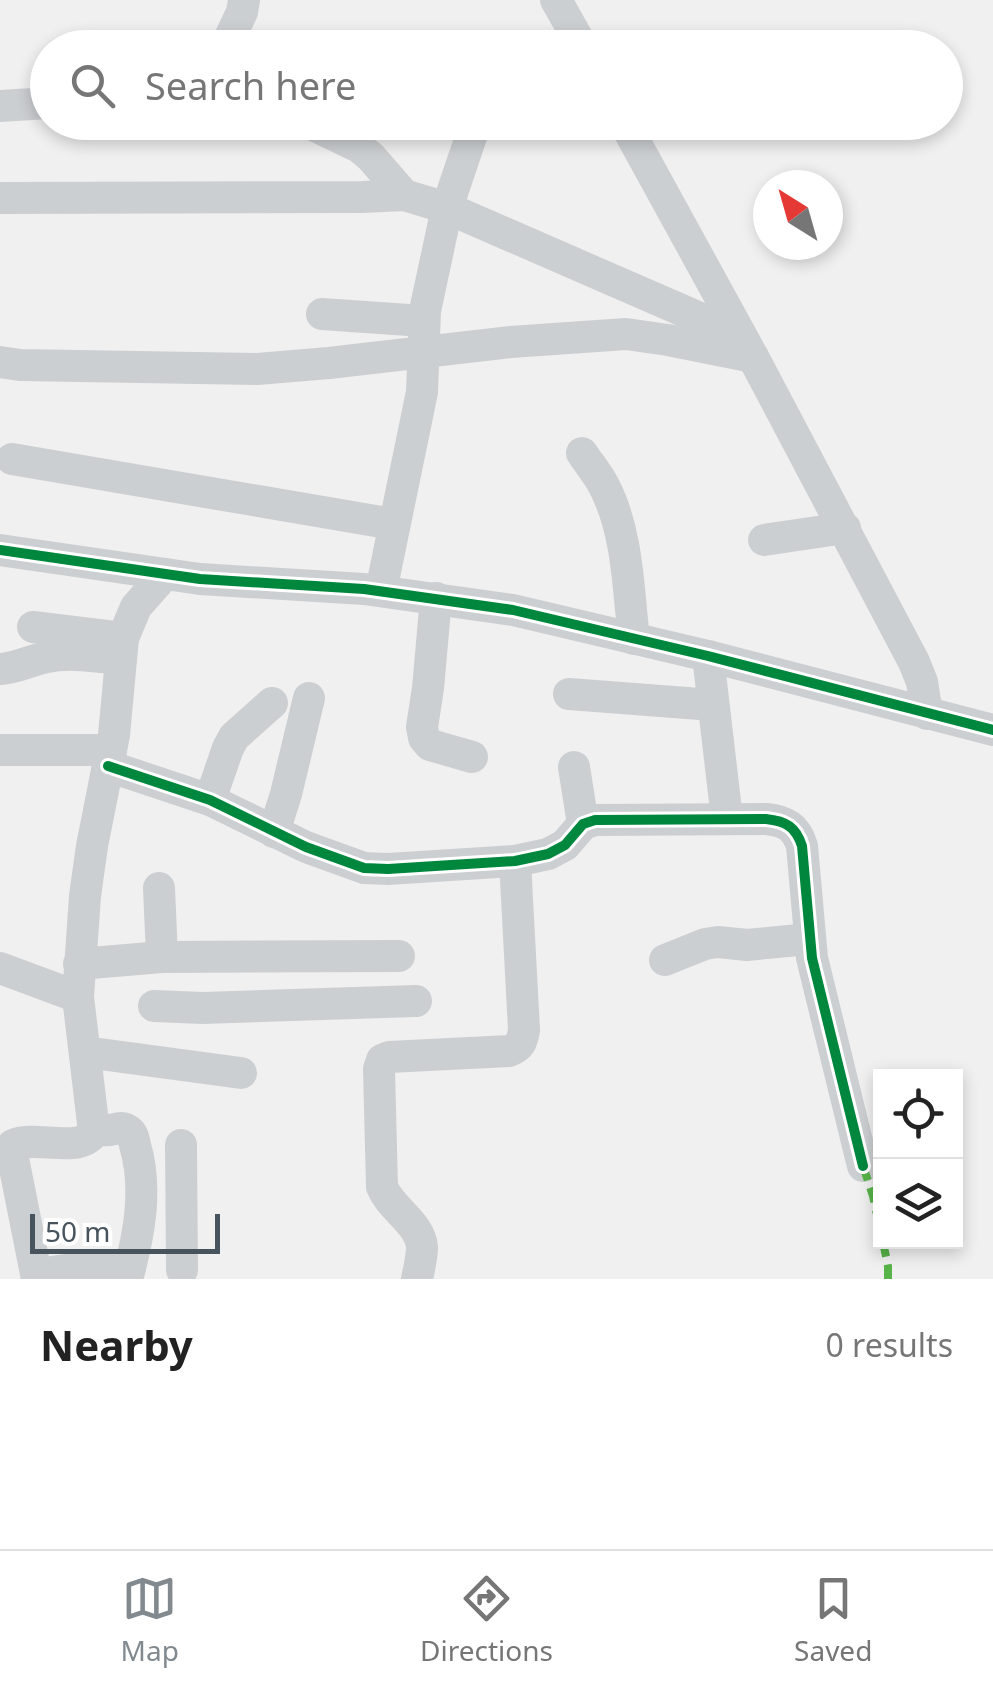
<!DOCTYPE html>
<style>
body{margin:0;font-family:"Noto Sans",sans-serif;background:#f6f6f6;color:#222}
.controls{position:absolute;right:30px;bottom:30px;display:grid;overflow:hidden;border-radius:0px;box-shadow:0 5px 15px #0003}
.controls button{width:90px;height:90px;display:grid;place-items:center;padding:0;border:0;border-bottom:2px solid #e0e0e0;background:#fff;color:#222;font:50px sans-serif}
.compass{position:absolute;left:753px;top:170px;width:90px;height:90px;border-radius:50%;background:#fff;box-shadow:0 5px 15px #0003;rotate:323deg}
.scale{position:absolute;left:30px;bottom:25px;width:190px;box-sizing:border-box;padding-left:10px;border:5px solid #47535d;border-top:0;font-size:28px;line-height:35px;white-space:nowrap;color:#47535d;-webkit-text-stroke:8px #fff;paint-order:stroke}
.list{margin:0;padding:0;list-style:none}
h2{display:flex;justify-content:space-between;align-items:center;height:130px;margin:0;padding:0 40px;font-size:42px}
h2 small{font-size:32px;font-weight:400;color:#767676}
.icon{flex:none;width:55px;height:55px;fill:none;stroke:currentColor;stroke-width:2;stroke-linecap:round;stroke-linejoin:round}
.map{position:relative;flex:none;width:993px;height:1279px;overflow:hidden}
.search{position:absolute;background:#fff;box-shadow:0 5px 15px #0003;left:30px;right:30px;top:30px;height:110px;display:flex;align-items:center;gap:25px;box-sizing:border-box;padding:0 35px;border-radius:55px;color:#767676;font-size:38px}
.sheet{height:270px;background:#fff}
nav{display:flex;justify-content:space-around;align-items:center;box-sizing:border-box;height:140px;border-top:2px solid #e0e0e0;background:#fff;font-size:28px;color:#767676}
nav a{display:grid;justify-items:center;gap:5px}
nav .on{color:#828a90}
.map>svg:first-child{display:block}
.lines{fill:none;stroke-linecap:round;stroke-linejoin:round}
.minor{stroke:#cccfd1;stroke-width:32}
.quiet{stroke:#57b448;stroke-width:8;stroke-dasharray:15 8;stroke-linecap:butt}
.cycleway-casing{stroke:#fff;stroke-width:16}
.cycleway{stroke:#00873e;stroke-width:10}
</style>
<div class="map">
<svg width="993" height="1279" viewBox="0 0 993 1279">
<rect width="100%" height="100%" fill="#f1f0f0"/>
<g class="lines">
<g class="minor">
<polyline points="556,0 583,48"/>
<polyline points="125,48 128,48"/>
<polyline points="225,48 242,12 244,0"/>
<polyline points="0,106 48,103"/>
<polyline points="307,122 359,147 371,157 404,195"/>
<polyline points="624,122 753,357 914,662 922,682 927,714"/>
<polyline points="0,198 363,197 404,195 447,208 741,336"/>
<polyline points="322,314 423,321"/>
<polyline points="0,362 20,365 257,369 329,363 511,342 626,334 668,340 753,357"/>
<path d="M582,453C589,464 598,474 604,486C628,532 628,588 634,639"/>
<polyline points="12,459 393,524"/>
<polyline points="764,540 845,528"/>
<polyline points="0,550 200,579 364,589 513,610 708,656 993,730"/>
<polyline points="381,591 422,392 425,311 447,208 476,122"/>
<polyline points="436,598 428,688 422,727 424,738 430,745 472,757"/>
<polyline points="33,627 123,638"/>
<polyline points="708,656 727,819"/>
<path d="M0,669C17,668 31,660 47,657C71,652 97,657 121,659"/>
<polyline points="569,694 713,705"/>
<polyline points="0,750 111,750"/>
<path d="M108,766L210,800L306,847L364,868L388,869L515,861L548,854L565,845L583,824L595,820L766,819C786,821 796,827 802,846L812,958L863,1166"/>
<polyline points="574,767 583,824"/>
<polyline points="210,800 228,748 234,737 272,703"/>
<polyline points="274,832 286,794 309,698"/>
<polyline points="159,888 162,957"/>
<polyline points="665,960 705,944 718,942 747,945 809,939"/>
<polyline points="79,964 162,957 399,956"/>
<polyline points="0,968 78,997"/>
<polyline points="154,1006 203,1008 416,1001"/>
<polyline points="85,1052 241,1073"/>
<polyline points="181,1145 182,1270"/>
<polyline points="38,1274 72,1269 130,1268"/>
<path d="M37,1279L12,1153L13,1145C37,1134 84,1157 96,1128"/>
<path d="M127,1279C139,1236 148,1189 135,1145C134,1140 133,1134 129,1131C117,1121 107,1140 93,1123L78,997L85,896L92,846L114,735L123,638L136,607L165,574"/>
<path d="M417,1279C419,1269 422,1257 422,1247C420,1223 391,1209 382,1187L379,1069L382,1060L389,1057L509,1051C520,1047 522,1042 524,1030L515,861"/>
</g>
<g class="quiet">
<polyline points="863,1166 873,1196 880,1229"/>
<polyline points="883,1242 888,1266 888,1279"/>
</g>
<defs>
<g id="cycleway">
<polyline points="0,550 200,579 364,589 513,610 708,656 993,730"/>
<path d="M108,766L210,800L306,847L364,868L388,869L515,861L548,854L565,845L583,824L595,820L766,819C786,821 796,827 802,846L812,958L863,1166"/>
</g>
</defs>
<use href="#cycleway" class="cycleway-casing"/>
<use href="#cycleway" class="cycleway"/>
</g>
</svg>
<div class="controls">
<button><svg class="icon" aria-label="locate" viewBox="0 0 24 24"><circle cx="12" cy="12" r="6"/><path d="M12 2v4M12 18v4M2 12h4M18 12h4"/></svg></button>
<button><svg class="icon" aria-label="layers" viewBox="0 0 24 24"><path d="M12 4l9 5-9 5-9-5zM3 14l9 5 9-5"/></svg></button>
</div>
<svg class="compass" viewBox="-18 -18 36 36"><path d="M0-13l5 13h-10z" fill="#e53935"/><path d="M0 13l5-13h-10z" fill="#767676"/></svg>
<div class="scale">50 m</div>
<div class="search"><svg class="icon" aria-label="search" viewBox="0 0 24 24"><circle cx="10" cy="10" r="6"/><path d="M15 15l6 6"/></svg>Search here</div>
</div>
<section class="sheet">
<h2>Nearby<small>0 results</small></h2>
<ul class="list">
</ul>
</section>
<nav>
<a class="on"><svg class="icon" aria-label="map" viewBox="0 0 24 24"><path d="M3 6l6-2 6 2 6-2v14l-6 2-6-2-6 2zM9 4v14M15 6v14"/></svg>Map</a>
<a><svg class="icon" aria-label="directions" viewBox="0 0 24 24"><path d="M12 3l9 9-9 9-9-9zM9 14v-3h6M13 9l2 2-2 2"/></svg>Directions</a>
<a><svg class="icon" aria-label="saved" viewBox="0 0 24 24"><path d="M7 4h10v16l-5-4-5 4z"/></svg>Saved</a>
</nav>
